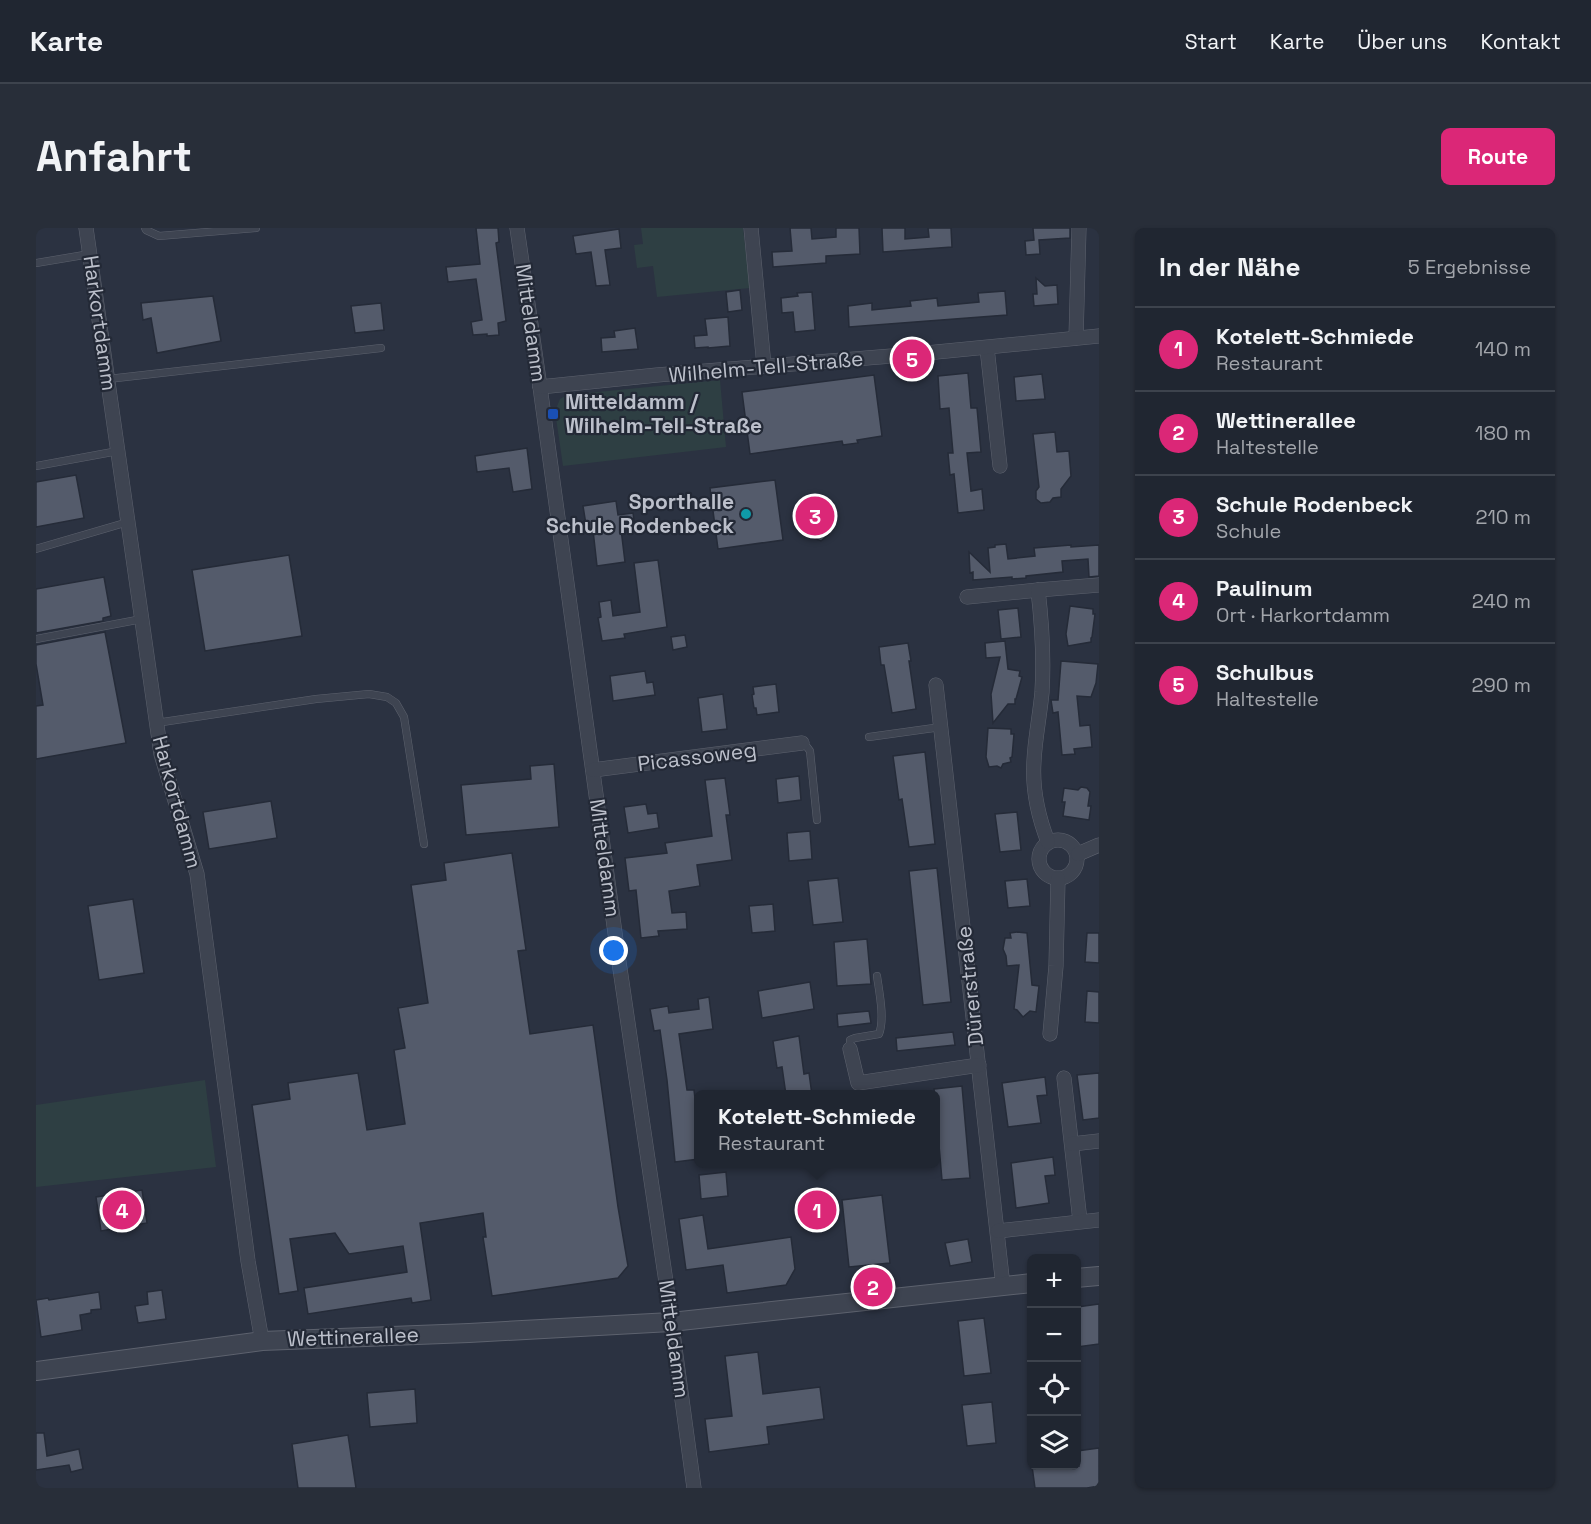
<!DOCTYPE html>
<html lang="de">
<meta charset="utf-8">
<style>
body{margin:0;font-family:"Space Grotesk",sans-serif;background:#282e39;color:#f1f3f6}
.controls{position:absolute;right:18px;bottom:18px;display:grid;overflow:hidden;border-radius:9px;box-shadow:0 2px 4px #0004}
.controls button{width:54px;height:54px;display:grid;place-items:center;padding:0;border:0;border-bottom:2px solid #3d434d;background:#202631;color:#f1f3f6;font:30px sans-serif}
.you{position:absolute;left:578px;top:723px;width:21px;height:21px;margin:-15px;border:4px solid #fff;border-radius:50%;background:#1a73e8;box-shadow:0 0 0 9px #1a73e833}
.badge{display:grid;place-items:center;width:39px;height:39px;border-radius:50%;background:#db2777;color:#fff;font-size:20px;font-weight:700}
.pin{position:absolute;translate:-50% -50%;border:3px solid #fff;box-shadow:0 2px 6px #0006}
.popup{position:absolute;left:658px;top:862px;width:246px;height:78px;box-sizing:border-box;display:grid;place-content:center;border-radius:9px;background:#202631;filter:drop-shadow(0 2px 4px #0005);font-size:20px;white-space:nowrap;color:#a2a5ab}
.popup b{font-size:22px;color:#f1f3f6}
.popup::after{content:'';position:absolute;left:50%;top:100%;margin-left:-12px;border:12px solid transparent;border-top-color:#202631}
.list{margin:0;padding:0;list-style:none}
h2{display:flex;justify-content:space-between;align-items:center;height:78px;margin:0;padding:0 24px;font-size:26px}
h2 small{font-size:20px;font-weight:400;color:#a2a5ab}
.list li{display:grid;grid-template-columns:39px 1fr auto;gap:18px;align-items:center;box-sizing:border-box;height:84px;padding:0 24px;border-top:2px solid #3d434d}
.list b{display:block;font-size:22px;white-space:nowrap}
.list p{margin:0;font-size:20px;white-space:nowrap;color:#a2a5ab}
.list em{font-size:20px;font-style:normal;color:#a2a5ab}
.icon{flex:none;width:33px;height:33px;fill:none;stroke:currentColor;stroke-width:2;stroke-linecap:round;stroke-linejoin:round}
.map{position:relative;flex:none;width:1063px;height:1260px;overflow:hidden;border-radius:9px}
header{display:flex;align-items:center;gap:36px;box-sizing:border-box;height:84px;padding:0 30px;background:#202631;border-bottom:2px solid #3d434d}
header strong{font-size:28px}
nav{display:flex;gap:33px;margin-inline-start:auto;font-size:21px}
.intro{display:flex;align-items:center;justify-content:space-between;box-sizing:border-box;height:144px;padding:0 36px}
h1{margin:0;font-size:42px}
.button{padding:15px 27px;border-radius:9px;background:#db2777;color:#fff;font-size:21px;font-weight:700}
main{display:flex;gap:36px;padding:0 36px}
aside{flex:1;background:#202631;border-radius:9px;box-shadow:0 2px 4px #0004}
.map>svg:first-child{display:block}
.green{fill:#2e3f43}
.building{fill:#545b6b;stroke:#252b38;stroke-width:1.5}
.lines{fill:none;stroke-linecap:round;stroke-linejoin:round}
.service-casing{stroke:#5d626e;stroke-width:8}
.minor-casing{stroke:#5d626e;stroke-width:15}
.tertiary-casing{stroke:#5d626e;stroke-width:20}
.service{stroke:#3e4451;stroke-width:7}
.minor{stroke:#3e4451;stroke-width:14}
.tertiary{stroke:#3e4451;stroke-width:18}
.transit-dot{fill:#1a4fb4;stroke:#232936;stroke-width:2}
.culture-dot{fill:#0f9aa8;stroke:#232936;stroke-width:2}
.labels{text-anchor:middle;stroke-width:4.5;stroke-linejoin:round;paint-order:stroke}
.street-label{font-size:21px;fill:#bcc0cb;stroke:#232936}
.poi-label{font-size:21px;font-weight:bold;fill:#bcc0cb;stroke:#232936;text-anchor:start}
</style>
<header>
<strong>Karte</strong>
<nav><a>Start</a><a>Karte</a><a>Über uns</a><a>Kontakt</a></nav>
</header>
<div class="intro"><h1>Anfahrt</h1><a class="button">Route</a></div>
<main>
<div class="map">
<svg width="1063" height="1260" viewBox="0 0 1063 1260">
<rect width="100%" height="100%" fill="#2b3241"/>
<g class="green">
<polygon points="605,0 707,0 714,60 621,69 617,38 601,40 598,17 607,16"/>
<polygon points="684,152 690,219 527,238 519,183 524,171 531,167"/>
<polygon points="169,852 180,939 0,959 0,877"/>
</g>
<g class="building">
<polygon points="440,0 462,0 463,14 460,15 470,93 462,95 463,107 451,108 451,106 437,107 435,94 446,92 440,51 412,54 410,39 444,36"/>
<polygon points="754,0 775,0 776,11 800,9 800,0 823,0 824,26 790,28 790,35 737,39 736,24 756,23"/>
<polygon points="846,0 869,0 869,11 893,9 892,0 915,0 916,19 847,24"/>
<polygon points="997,0 1034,0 1034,10 1003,12 1004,26 990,27 989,13 998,12"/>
<polygon points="583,1 585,20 569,22 574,57 560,58 555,24 540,26 537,8"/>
<polygon points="1000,50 1009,58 1021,57 1022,76 998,78 997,66 1001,66"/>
<polygon points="704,62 706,82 692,84 690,64"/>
<polygon points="969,63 971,87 813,99 812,78 836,75 836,82 875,78 874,73 901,70 902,78 943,74 942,65"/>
<polygon points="776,64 779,102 759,104 757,84 746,85 745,70 762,68 761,65"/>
<polygon points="177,68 185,113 121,125 115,90 107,92 105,75"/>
<polygon points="345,75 348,102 319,105 315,78"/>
<polygon points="692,89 694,118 672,120 672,119 659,120 658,108 671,107 669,91"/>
<polygon points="599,100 602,121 566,124 565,110 579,109 578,103"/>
<polygon points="932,145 935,180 941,180 945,224 931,225 935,263 946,261 948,282 922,285 918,246 914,247 912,225 917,225 913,180 904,181 902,148"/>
<polygon points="1006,146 1009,171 980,173 978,149"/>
<polygon points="838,147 846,208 821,212 822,215 807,217 806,213 714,226 706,164"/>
<polygon points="1019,204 1021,224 1033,223 1035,248 1025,261 1025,269 1017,270 1014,274 1005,275 1000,271 1000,263 1003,259 997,206"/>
<polygon points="491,220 496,261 477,264 473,240 441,244 439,228"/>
<polygon points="40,247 48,290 0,299 0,254"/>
<polygon points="739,252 747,312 682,321 674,260"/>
<polygon points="580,273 582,287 597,285 599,299 585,301 589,334 561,338 557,302 551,303 547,278"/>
<polygon points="782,291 792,296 793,306 785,313 775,309 774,298"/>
<polygon points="970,316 972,331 999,328 998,320 1035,317 1035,319 1063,317 1063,348 1053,349 1052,331 1026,333 1027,344 990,348 990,350 976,351 976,349 937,352 937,344 934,345 933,324 954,344 952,320 959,319 959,317"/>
<polygon points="253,327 266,408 169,423 156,342"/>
<polygon points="622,332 631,399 588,406 589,410 566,413 562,390 565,389 563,374 575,372 577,388 604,384 598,335"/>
<polygon points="68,349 75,388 67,390 67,393 0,405 0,361"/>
<polygon points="1034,378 1057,381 1057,386 1059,386 1056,409 1055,410 1055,414 1032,418 1030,406"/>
<polygon points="982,380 985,409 965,411 962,382"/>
<polygon points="69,404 90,515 0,531 0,478 7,477 0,436 0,417"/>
<polygon points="649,407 651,419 637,422 635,409"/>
<polygon points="969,413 972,441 984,443 983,448 986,449 980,471 979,471 979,476 972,476 957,495 955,466 964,429 950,430 949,415"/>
<polygon points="872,415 875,433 873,433 880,481 856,485 848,437 845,437 843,419"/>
<polygon points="1025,433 1062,436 1060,455 1055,469 1041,468 1044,498 1054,497 1056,519 1038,521 1039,526 1026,527 1022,484 1017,485 1015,472 1022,472"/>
<polygon points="609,443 611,455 617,454 619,467 577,473 574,448"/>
<polygon points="740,456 743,484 721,487 720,480 718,480 716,467 718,466 717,459"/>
<polygon points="687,466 691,501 666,504 662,470"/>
<polygon points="952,500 975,501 975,506 978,506 976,529 974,530 975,534 967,536 965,540 961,538 953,539 950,529"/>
<polygon points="889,524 899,616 873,619 866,571 863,572 857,528"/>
<polygon points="518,536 523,599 430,607 425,557 495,551 494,538"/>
<polygon points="763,548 765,572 742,575 740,551"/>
<polygon points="689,550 694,587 690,587 696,632 661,637 664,658 633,663 636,685 650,684 651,701 622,703 623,708 605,710 600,662 593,663 589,630 631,625 629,615 676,608 669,552"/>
<polygon points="1045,559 1051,560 1054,564 1052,578 1055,578 1053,592 1027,588 1029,574 1026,574 1028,560 1042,562"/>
<polygon points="235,573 241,610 173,621 167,584"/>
<polygon points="610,576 612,586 621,585 623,600 592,605 588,579"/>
<polygon points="981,584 985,622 964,624 959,586"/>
<polygon points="774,603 776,631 753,633 751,605"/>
<polygon points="476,625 490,722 482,723 494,806 557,797 582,979 592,1038 582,1050 456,1068 447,1009 450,1009 447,985 384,995 395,1072 376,1075 375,1070 272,1086 268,1060 371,1044 367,1018 313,1026 299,1005 254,1011 262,1063 243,1066 216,877 254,871 252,855 322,845 331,902 369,896 358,822 369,820 362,780 392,775 375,657 410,652 408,635"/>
<polygon points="901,640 915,774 887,777 873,643"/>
<polygon points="802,650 807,694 777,697 772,653"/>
<polygon points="991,651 994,678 972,680 969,653"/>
<polygon points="97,671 108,745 63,752 52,678"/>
<polygon points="737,676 739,703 716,705 713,678"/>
<polygon points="981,704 991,705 996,757 1003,758 1000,784 994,783 987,789 981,782 978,781 983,737 971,738 970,728 967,721 969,710 975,710 974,705"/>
<polygon points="1051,705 1063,705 1063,735 1049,734"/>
<polygon points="831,711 835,756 801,758 798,714"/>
<polygon points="774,754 778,781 726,790 722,763"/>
<polygon points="1051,763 1063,764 1063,795 1049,794"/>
<polygon points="673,769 677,801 643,806 651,862 658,862 663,904 663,931 639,934 631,852 624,802 618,803 614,781 632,778 633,785 663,781 662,771"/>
<polygon points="833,783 835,795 802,799 801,786"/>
<polygon points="917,804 919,817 861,823 860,810"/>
<polygon points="763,808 768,846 773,845 776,867 750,867 746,839 741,840 737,813"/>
<polygon points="1063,845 1063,890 1047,892 1041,847"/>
<polygon points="1009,849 1011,867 1001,868 1005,895 972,899 966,855"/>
<polygon points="926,858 934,950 906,952 898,861"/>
<polygon points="1017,929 1019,947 1009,948 1013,975 980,980 975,935"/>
<polygon points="690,944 692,968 665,971 663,947"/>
<polygon points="106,962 111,995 65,1003 60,969"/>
<polygon points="846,967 854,1035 813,1039 806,972"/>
<polygon points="667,987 672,1021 755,1009 759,1041 750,1057 691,1065 687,1037 650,1042 643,991"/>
<polygon points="932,1011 936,1034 914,1038 909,1015"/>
<polygon points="126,1062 130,1091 102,1095 99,1078 112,1076 111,1064"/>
<polygon points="63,1064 65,1081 55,1082 55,1085 44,1087 46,1102 5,1109 0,1072 12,1070 13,1072"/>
<polygon points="1063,1076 1063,1116 1041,1119 1041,1079"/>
<polygon points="948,1090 955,1145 928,1148 922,1093"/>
<polygon points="722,1124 727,1166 784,1159 788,1191 731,1199 733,1216 673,1224 669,1191 696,1188 689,1128"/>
<polygon points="379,1161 381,1195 334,1199 331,1165"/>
<polygon points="956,1174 960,1215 931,1218 926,1177"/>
<polygon points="0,1205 8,1205 11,1228 43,1221 47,1241 35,1244 33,1237 0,1242"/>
<polygon points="312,1207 320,1260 262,1260 256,1216"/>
<polygon points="1063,1220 1063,1258 1051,1260 999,1260 996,1238 1043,1238 1041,1223"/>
</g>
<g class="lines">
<defs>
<g id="service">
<polyline points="109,0 110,2 123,8 220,0"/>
<polyline points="0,35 54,26"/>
<polyline points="72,151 345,120"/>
<polyline points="0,238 82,223"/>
<polyline points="0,321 92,294"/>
<polyline points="0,411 106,391"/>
<polyline points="120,495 280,471 333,466 351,469 360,475 368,489 388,616"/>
<polyline points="833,509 905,499"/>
<polyline points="766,515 771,519 774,523 781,592"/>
<path d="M814,821V812L819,810L843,806C849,791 843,763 841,748"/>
</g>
<g id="minor">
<polyline points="50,0 125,526 161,646 212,1033 226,1113"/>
<polyline points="481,0 504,159 583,734 630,1054 658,1260"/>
<polyline points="715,0 728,138"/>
<polyline points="1040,110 1043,0"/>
<polyline points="951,120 964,238"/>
<polyline points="504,159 621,147 880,126 1063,108"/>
<polyline points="931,369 1002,362"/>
<polyline points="900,457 967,1058"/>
<polyline points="557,542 766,515"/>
<circle cx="1022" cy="631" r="19"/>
<path d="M1012,614C1002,588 996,561 998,533C999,510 1004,487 1006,464C1008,430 1006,396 1002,362L1063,357"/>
<polyline points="1042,626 1063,617"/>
<polyline points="1014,806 1020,738 1022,651"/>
<polyline points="814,821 822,855 943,837"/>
<polyline points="1028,850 1044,993"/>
<polyline points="1036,916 1063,913"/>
<polyline points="962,1003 1063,992"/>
</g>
<g id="tertiary">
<polyline points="1040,1050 1063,1048"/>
<polyline points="0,1143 226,1113 433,1105 635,1094 996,1055"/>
</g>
</defs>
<use href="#service" class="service-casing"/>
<use href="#minor" class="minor-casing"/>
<use href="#tertiary" class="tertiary-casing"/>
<use href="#service" class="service"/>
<use href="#minor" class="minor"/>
<use href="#tertiary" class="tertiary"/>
</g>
<rect class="transit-dot" x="511" y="180" width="12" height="12" rx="3"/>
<circle class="culture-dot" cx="710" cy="286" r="6"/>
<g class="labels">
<g class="street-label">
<text transform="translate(64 95) rotate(82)" y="7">Harkortdamm</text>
<text transform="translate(495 95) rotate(82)" y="7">Mitteldamm</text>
<text transform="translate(730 139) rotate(-5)" y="7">Wilhelm-Tell-Straße</text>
<text transform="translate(661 529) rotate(-7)" y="7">Picassoweg</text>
<text transform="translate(141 574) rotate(75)" y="7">Harkortdamm</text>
<text transform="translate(569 630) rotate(82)" y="7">Mitteldamm</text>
<text transform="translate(934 758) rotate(-96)" y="7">Dürerstraße</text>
<text transform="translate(317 1109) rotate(-2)" y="7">Wettinerallee</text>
<text transform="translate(638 1111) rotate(82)" y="7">Mitteldamm</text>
</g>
<g class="poi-label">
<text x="529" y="181">Mitteldamm /<tspan x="529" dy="24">Wilhelm-Tell-Straße</tspan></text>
<text x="698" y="281" text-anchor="end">Sporthalle<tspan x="698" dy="24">Schule Rodenbeck</tspan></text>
</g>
</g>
</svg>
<div class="controls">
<button>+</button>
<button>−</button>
<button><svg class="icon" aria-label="locate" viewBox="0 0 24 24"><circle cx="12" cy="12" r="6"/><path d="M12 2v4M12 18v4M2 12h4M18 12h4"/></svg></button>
<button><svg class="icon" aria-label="layers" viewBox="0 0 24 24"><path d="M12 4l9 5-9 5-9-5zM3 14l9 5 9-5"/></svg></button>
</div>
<div class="you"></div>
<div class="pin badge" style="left:781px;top:982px">1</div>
<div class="popup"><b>Kotelett-Schmiede</b>Restaurant</div>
<div class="pin badge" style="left:837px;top:1059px">2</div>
<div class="pin badge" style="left:779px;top:288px">3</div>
<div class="pin badge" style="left:86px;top:982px">4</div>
<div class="pin badge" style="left:876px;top:131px">5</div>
</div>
<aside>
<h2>In der Nähe<small>5 Ergebnisse</small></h2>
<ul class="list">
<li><span class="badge">1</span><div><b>Kotelett-Schmiede</b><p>Restaurant</p></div><em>140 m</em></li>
<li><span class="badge">2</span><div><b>Wettinerallee</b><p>Haltestelle</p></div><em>180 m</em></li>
<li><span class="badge">3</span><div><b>Schule Rodenbeck</b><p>Schule</p></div><em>210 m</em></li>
<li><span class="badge">4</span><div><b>Paulinum</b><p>Ort · Harkortdamm</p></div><em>240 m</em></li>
<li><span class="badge">5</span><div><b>Schulbus</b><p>Haltestelle</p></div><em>290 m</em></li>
</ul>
</aside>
</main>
